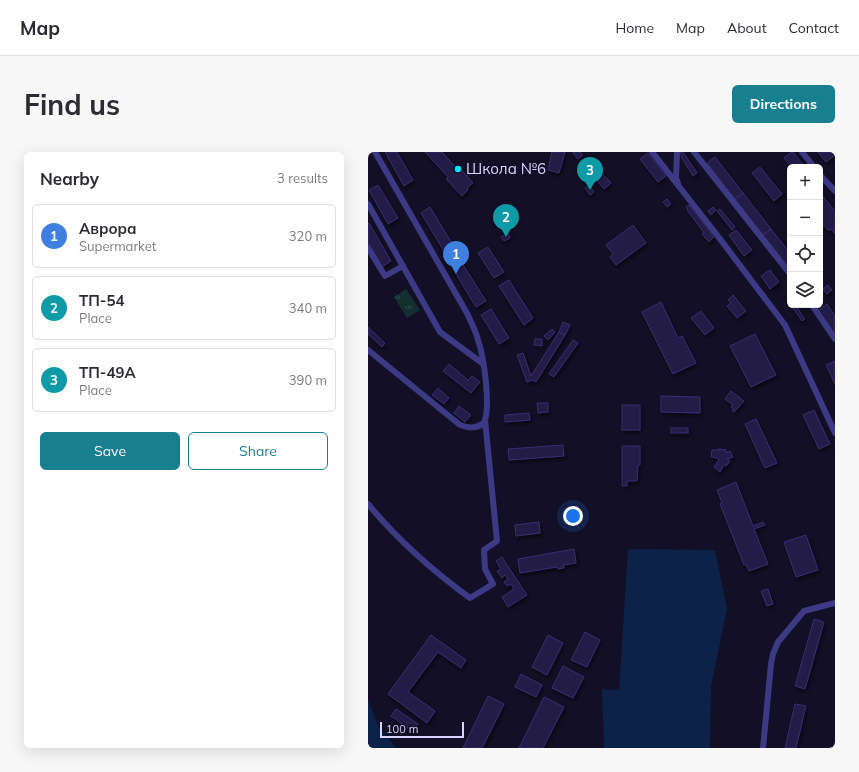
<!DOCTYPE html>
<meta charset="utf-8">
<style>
body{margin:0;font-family:Mulish,sans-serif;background:#f7f7f7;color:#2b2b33}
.controls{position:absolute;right:12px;top:12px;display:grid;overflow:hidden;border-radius:6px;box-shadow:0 4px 16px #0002}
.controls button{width:36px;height:36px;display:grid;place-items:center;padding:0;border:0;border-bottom:1px solid #e1e1e2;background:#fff;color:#2b2b33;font:20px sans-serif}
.scale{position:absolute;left:12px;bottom:10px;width:84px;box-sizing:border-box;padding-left:4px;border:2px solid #d9d4ff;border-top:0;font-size:11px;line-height:14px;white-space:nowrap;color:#d9d4ff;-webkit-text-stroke:3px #130f26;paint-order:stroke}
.you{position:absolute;left:205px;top:364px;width:14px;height:14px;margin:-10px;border:3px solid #fff;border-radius:50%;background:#1a73e8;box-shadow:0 0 0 6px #1a73e833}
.badge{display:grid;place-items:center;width:26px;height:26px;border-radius:50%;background:#187f8f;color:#fff;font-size:13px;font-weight:700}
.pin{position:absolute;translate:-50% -33px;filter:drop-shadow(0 1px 2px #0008)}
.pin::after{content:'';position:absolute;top:21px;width:14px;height:12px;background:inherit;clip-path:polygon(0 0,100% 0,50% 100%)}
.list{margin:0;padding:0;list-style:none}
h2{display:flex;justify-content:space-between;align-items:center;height:52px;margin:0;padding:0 16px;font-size:17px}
h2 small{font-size:13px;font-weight:400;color:#7c7c81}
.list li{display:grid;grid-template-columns:26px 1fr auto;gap:12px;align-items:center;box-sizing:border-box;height:64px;margin:0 8px 8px;padding:0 8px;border:1px solid #e1e1e2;border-radius:6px}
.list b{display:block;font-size:15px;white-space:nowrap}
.list p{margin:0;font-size:13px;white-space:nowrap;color:#7c7c81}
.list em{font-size:13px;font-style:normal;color:#7c7c81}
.actions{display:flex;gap:8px;padding:12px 16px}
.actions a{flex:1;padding:9px 0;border:1px solid #187f8f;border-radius:6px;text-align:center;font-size:14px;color:#187f8f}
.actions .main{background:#187f8f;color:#fff}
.icon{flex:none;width:22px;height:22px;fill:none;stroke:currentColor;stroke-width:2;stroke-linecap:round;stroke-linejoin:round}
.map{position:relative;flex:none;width:467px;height:596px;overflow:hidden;border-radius:6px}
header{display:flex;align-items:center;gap:24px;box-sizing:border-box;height:56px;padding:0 20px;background:#fff;border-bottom:1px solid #e1e1e2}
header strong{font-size:19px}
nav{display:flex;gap:22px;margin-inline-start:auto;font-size:14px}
.intro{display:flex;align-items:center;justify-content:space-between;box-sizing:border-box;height:96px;padding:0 24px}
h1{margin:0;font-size:28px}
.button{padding:10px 18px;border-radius:6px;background:#187f8f;color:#fff;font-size:14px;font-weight:700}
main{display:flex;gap:24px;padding:0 24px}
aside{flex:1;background:#fff;border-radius:6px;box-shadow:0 4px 16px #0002}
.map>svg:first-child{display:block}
.park{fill:url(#park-tufts)}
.water{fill:#0c2248}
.building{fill:#241b47;stroke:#3b2d73;filter:url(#shadow)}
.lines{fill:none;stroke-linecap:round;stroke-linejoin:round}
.street{stroke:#3d3a85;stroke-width:6}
.poi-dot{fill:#00e5ff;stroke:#130f26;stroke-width:1.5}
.labels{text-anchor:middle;stroke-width:3;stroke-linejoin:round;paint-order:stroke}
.poi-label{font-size:15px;fill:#d9d4ff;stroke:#130f26;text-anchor:start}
</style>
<header>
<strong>Map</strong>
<nav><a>Home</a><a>Map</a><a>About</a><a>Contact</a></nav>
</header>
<div class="intro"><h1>Find us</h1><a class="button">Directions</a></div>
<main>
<aside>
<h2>Nearby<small>3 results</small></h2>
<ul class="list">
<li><span class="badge" style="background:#3f7fe0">1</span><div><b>Аврора</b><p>Supermarket</p></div><em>320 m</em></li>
<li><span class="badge" style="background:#0f9aa8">2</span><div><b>ТП-54</b><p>Place</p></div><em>340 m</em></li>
<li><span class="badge" style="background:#0f9aa8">3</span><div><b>ТП-49А</b><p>Place</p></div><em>390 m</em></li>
</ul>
<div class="actions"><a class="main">Save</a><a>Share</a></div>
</aside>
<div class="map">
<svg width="467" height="596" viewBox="0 0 467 596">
<defs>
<pattern id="park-tufts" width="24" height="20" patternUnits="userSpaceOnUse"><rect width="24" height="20" fill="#12302f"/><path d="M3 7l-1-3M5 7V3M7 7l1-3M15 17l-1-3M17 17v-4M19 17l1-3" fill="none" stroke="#344d4e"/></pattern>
<filter id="shadow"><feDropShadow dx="1.5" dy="2.5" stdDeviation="2" flood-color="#0009"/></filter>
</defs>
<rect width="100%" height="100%" fill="#130f26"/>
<polygon class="park" points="38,137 52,158 39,166 26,145"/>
<g class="water">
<polygon points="260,397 347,398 359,457 343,534 342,596 236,596 234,537 251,538"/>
<polygon points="0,548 11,575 28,596 0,596"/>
</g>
<g class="building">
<polygon points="17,0 29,0 45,28 36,34"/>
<polygon points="57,0 74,0 89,17 91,15 105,31 99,36 100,38 94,44 78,27 80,25"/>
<polygon points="184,0 197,0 191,21 180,18"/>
<polygon points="206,0 212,0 215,3 210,7 205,1"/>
<polygon points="314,0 315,0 329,21 325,24 313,5 314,5 312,1"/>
<polygon points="423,0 425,0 437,15 423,15 416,6"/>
<polygon points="450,0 464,0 467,3 458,10"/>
<polygon points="280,1 298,24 290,30 272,7"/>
<polygon points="347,5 375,41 367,47 339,11"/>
<polygon points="222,8 243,31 236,37 216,13"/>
<polygon points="392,15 414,42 406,49 384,21"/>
<polygon points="10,33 30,66 20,72 1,38"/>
<polygon points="221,33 226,40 222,43 217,36"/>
<polygon points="375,41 403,77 395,83 367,47"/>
<polygon points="452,41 467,59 467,82 463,77 461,79 452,69"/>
<polygon points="299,47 303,52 299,55 295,50"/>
<polygon points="321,53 346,85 341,90 334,82 336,81 334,78 319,58 320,58 318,55"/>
<polygon points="62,55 85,93 76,99 53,61"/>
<polygon points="345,55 348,58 343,63 340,59"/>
<polygon points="352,57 367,75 364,78 349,59"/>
<polygon points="1,71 23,109 14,115 0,91 0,72"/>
<polygon points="265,73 278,91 248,113 242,105 245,102 238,93"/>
<polygon points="403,77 422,101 422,117 395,83"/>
<polygon points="368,78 384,98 376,104 361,83"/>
<polygon points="140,81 142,86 136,89 133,85"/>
<polygon points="120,95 136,120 126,126 110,101"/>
<polygon points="94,111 118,149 108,155 85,117"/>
<polygon points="402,118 411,130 402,137 393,124"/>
<polygon points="141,128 165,166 156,173 131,134"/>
<polygon points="460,133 464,138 459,142 455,137"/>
<polygon points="365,143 378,159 369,166 359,154 363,151 360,148"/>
<polygon points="293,150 310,186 314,184 328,211 305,222 274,160"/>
<polygon points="459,152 467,164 467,181 466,182 450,159"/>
<polygon points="428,154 437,167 434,169 425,156"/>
<polygon points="123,157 141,186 131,192 113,163"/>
<polygon points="333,159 346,176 337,183 323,166"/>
<polygon points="195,170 202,173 197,183 191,180"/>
<polygon points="0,175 17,191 14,195 0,182"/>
<polygon points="184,177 187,180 180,188 176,184"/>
<polygon points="191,180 197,183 168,230 164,228 159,230 149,203 155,201 163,224"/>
<polygon points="387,182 408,223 383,235 362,194"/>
<polygon points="167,187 174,187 174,194 166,193"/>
<polygon points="205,188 210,191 186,225 181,222"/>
<polygon points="467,209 467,232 458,213"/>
<polygon points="81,212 100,228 104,224 112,230 103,241 75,219"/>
<polygon points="70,236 81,246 76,252 64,243"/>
<polygon points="363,239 376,249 366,260 364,258 366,257 363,255 365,253 357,247"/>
<polygon points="293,244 332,245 332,261 293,260"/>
<polygon points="169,251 180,251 180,260 170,261"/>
<rect x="254" y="253" width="18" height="25"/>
<polygon points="91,254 103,263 97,270 86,261"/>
<polygon points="446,258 462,292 451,297 435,263"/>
<polygon points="161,261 162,268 137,270 137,263"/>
<polygon points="388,267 409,311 397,316 377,272"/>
<rect x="303" y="276" width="17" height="5"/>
<polygon points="195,293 196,304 141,308 140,297"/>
<polygon points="254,294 272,294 272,313 270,313 269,329 259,329 259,334 254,334"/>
<polygon points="350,297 358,298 358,301 362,299 365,305 359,307 362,309 358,314 356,313 352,320 346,315 351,308 349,306 343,305 344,298 350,298"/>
<polygon points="368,330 385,374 395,370 397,373 386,377 400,412 381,419 378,412 376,413 352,352 354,351 349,338"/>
<polygon points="171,370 172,381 148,384 147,373"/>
<polygon points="438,383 450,418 428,425 416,390"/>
<polygon points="206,397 208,411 195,413 196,416 190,417 189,415 152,421 150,407"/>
<polygon points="134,405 159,443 140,455 134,445 146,437 143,432 139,434 136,430 140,427 137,423 134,426 129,419 133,417 128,409"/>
<polygon points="400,437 405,452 399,454 393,439"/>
<polygon points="446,467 456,470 437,537 427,534"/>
<polygon points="217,480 232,488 219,515 203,508"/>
<polygon points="63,483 98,508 93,516 70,500 40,540 67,559 59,571 20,542"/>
<polygon points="180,483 195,491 179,523 164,515"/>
<polygon points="195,514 216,525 205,546 184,536"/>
<polygon points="153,522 174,533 168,545 147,535"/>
<polygon points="120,544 136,552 114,596 95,596"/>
<polygon points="176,545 196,555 175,596 151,596"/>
<polygon points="427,552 438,554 428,596 417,596"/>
<polygon points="28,557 50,572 44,579 23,564"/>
</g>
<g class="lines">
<g class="street">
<polyline points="284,0 349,83 417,173 467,281"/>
<polyline points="309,0 308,26 310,31"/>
<polyline points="326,0 422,122"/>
<polyline points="434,0 446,15"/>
<polyline points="452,23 467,39"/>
<polyline points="0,52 72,180 114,211"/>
<polyline points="0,96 17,124 35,114"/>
<polyline points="444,153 467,187"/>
<path d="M0,198L92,273C101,276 108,277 116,271C123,255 116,205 110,188C108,179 103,171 100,163L7,0"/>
<path d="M0,352C29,387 65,419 102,446L125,432L117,417L116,398L129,389L117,268"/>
<polyline points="395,596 403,512 405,502 410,490 436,459 467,451"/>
</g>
</g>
<circle class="poi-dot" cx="90" cy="17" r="4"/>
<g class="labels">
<g class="poi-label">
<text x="98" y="22">Школа №6</text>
</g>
</g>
</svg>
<div class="controls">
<button>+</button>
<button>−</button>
<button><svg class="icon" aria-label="locate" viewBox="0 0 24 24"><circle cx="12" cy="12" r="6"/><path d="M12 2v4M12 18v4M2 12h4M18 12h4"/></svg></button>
<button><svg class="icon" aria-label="layers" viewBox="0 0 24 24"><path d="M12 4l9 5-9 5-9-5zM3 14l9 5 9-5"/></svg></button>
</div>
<div class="scale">100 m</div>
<div class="you"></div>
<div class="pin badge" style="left:88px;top:122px;background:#3f7fe0">1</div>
<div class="pin badge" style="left:138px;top:85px;background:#0f9aa8">2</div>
<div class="pin badge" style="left:222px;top:38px;background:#0f9aa8">3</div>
</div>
</main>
